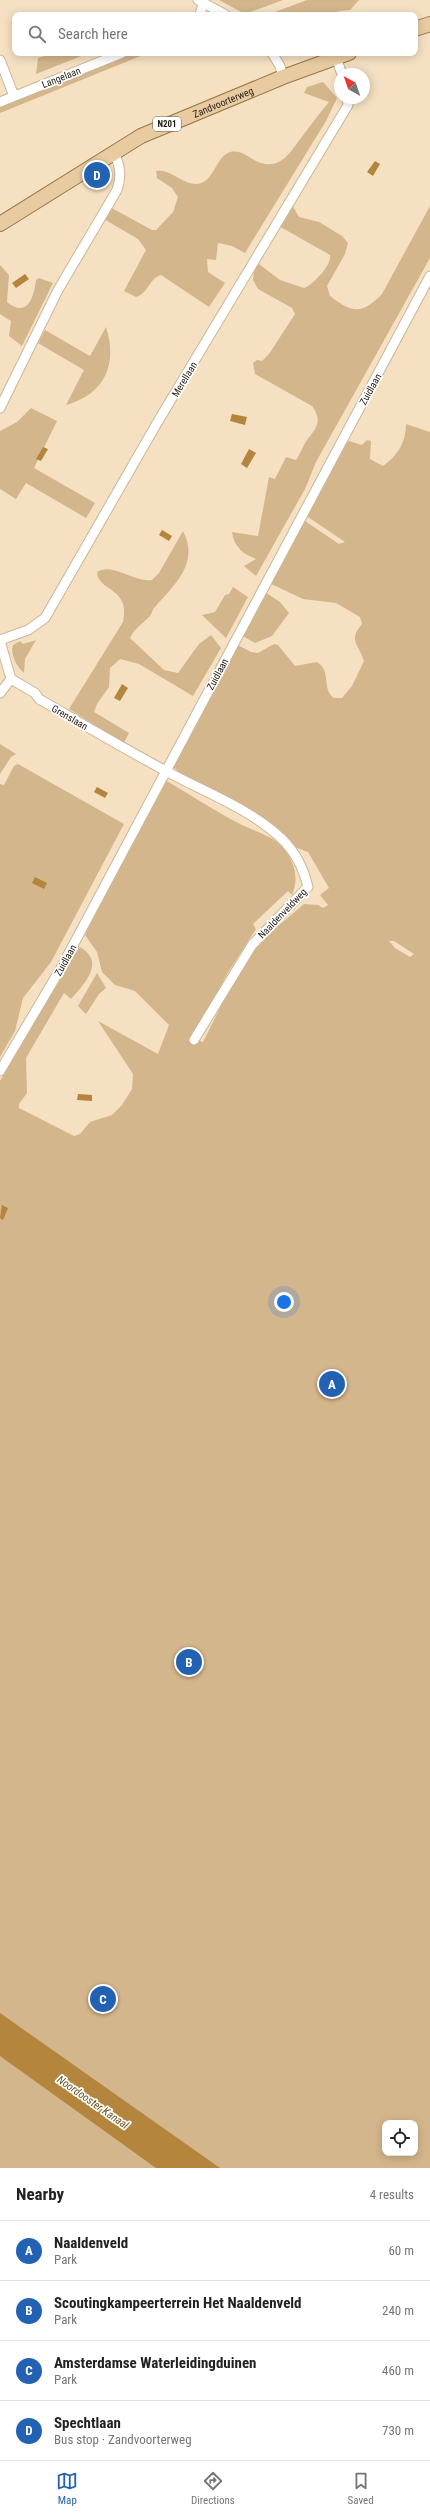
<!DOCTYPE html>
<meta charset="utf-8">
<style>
body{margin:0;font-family:"Roboto Condensed",sans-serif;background:#f2f2f2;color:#222}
.controls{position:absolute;right:12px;bottom:12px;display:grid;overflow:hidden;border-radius:8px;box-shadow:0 2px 10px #0003}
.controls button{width:36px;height:36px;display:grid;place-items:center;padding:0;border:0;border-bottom:1px solid #e0e0e0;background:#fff;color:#222;font:20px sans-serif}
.compass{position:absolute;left:334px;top:68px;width:36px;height:36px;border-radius:50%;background:#fff;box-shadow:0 2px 10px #0003;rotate:320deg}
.you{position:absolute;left:284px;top:1302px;width:14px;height:14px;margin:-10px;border:3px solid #fff;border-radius:50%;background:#1a73e8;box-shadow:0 0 0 6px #1a73e833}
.badge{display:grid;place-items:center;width:26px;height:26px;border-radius:50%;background:#2362b3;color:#fff;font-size:13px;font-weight:700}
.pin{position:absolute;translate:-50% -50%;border:2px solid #fff;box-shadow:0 1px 4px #0006}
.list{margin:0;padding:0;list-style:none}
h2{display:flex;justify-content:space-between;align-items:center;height:52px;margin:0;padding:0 16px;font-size:17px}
h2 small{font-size:13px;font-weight:400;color:#767676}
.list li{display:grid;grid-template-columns:26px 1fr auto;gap:12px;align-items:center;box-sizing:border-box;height:60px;padding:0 16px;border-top:1px solid #e0e0e0}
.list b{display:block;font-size:15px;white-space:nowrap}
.list p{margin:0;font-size:13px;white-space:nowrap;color:#767676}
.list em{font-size:13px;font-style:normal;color:#767676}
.icon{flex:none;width:22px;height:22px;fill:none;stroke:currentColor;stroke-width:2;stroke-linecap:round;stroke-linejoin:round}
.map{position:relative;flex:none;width:430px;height:2168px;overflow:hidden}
.search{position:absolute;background:#fff;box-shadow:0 2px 10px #0003;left:12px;right:12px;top:12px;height:44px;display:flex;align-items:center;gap:10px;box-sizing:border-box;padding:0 14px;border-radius:8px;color:#767676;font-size:15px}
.sheet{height:292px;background:#fff}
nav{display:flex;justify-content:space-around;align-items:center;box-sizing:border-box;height:56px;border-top:1px solid #e0e0e0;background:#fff;font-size:11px;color:#767676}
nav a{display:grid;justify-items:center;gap:2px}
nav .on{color:#2362b3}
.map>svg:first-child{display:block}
.green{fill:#d4b68c;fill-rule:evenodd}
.water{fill:#b3853d}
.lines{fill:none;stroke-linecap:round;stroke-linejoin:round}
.street-casing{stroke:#cab699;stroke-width:11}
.primary-casing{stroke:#987746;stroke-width:16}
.street{stroke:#fff;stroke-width:9}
.primary{stroke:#e8cba1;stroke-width:14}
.labels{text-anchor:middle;stroke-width:3.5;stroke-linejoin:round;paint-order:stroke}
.shield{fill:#fff;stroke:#645f58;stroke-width:1}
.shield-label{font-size:9px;font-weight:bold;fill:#221b10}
.street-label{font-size:10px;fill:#221b10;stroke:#fff}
.water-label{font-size:11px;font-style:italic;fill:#6d4d16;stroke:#fff}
</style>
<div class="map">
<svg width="430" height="2168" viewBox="0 0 430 2168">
<rect width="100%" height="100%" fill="#f5e0c2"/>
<g class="green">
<polygon points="219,0 283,0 245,14"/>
<polygon points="307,0 359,0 350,10 339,11 334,15 276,15 275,12"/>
<polygon points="54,53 89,53 36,74 38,58"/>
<polygon points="128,53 148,53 0,113 0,105"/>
<path d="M323,82L337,98L326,121L245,253L232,246L218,243L216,260L207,259L208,272L225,283L209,307L161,275C149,278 149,293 136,297L124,291L146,250L138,239L102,218L108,206L152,230H156L173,212L178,197L172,188L157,178L156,171C170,168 182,184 196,184C214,184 215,157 230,152C243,149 250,160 261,163C282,169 290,152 301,138C310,126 319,114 329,102L304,93L307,87Z"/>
<path d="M291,203L299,217L319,222L342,236L348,243L345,254L327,286L330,296C352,313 362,315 382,294L430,206V258L316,462L305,489L256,576L244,566L256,559C243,554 234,547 232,532L258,536L269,477L275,479L286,457L296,460C300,454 302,449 305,443C313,430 325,424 312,406L255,374L253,363L257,360L262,361L269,354L295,314L292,308L258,289L253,280L255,261L280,280L304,288C313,285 332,265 330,255L277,225Z"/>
<path d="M0,265L9,275L7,302C28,319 34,296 36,280L39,278L53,283L22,346L9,336L11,321L0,314Z"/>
<path d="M106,327C118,364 105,394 66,405L84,370L38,343L45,330L90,356Z"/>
<polygon points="31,408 57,421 34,468 95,503 86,518 26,483 16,499 0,489 0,431 17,422"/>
<path d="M406,424L430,432V2168H0V1081L78,946C107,961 85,983 71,999L64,993L26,1058L27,1093L19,1104V1108L74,1136L80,1134L90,1122L112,1115L122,1105L132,1089L133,1074L98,1021L158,1054L169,1025L135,991L115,985L102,972L97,952L85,935L99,903L165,780C191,795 216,812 242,825C256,832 274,836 284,849C295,863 299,879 292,895L288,891L253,924L256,929L227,974L193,1039L203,1042L240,968L258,943L304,904L318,905L323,908L328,905L320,895L329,888L308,852L297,848L275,826L183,776L173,767L234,643L251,652L258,653L274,644L278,645L295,666L317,662C332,671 321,689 334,698H342L352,686L364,661C358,643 348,641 362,624L360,617L336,603L303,599L267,582L302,519L339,544L345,542L305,515L345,444L349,441L362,445L367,440L371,441L370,459L383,466C397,456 406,443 406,424ZM389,941H394L414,954L410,957L395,948ZM385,2123H415V2153H385Z"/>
<path d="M183,531C200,564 174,585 154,608C152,611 151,616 148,618C140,626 135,628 130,638L164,670L178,673L199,644L211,635L221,648L193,696L139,664L120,659L110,668L109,687L97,704L94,712L129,733L124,743L69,709L123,622C131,587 98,592 97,572C113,562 134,583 152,580L159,573Z"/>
<polygon points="233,587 248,597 226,638 202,615 215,612 225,595 229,594"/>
<polygon points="262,590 280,602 289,613 272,636 255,643 239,634"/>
<path d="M36,640L25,659L24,673C17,667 10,655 13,645L20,641L23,644Z"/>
<polygon points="0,744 16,754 11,757 0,774"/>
<polygon points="18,764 124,824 51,962 23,998 15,1031 0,1057 0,784 4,785 14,766"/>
<polygon points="97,973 106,988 99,994 86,1014 78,1006"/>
</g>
<g class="water">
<polygon points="375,161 380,164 373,176 367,172"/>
<polygon points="25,274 29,279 16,288 12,283"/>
<polygon points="232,414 247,417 245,425 230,421"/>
<polygon points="43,447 48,449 41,461 36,459"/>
<polygon points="249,449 256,453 247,468 241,464"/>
<polygon points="162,530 172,536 169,541 159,535"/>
<polygon points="122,684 128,688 120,701 114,698"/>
<polygon points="97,787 108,793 105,798 94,792"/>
<polygon points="35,877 47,883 44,889 32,883"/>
<polygon points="78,1094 92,1095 92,1101 77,1100"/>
<polygon points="2,1205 8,1208 3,1220 0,1218"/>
<polygon points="0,2013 220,2168 156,2168 0,2056"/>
</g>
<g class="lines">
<defs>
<g id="street">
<polyline points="198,0 226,15"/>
<polyline points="200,15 204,0"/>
<polyline points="272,53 280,66 283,77"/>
<polyline points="336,58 342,74"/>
<polyline points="0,60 14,96"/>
<polyline points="0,102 122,53"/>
<path d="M0,408L58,290L117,190C122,176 120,166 114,152"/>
<polyline points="0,640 28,630 45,618 157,423 348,105 347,98"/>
<path d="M0,641L11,679L35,693L39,699C81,723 123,748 166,771C204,792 249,808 281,838C296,853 303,867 308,887L252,945L194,1040"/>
<polyline points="0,693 11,679"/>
<polyline points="0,1071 61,968 430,276"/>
</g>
<g id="primary">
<polyline points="415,29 430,24"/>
<path id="s1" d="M0,224L141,136L283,77L349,53"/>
</g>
</defs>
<use href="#street" class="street-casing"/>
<use href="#primary" class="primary-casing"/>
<use href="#street" class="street"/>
<use href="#primary" class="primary"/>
</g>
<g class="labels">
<rect class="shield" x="153" y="117" width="28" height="14" rx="3"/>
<g class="shield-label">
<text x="167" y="127">N201</text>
</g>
<g class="street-label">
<text transform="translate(61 77) rotate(-22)" y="4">Langelaan</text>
<text dy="4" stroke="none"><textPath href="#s1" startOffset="255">Zandvoorterweg</textPath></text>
<text transform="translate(184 379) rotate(-59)" y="4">Merellaan</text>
<text transform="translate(370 389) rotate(-61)" y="4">Zuidlaan</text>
<text transform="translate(217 674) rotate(-62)" y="4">Zuidlaan</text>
<text transform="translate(70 717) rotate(30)" y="4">Grenslaan</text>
<text transform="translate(282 913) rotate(-46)" y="4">Naaldenveldweg</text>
<text transform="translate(65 960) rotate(-61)" y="4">Zuidlaan</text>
</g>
<g class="water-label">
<text transform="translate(93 2102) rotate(35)" y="4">Noordooster Kanaal</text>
</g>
</g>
</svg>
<div class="controls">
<button><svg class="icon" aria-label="locate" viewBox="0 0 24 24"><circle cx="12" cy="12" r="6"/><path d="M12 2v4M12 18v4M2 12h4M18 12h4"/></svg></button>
</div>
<svg class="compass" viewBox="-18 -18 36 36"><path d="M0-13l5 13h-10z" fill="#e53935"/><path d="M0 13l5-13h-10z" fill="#767676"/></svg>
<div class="you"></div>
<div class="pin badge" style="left:332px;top:1384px">A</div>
<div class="pin badge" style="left:189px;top:1662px">B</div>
<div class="pin badge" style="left:103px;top:1999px">C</div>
<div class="pin badge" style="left:97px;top:175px">D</div>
<div class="search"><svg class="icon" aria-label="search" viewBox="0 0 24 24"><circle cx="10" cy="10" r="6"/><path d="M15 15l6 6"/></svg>Search here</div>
</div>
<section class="sheet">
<h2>Nearby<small>4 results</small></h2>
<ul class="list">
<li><span class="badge">A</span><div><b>Naaldenveld</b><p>Park</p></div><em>60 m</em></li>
<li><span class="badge">B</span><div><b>Scoutingkampeerterrein Het Naaldenveld</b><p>Park</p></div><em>240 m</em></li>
<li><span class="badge">C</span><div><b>Amsterdamse Waterleidingduinen</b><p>Park</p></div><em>460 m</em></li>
<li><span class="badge">D</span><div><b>Spechtlaan</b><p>Bus stop · Zandvoorterweg</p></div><em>730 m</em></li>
</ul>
</section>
<nav>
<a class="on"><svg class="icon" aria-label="map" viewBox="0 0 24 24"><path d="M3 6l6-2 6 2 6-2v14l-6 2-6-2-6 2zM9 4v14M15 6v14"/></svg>Map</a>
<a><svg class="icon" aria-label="directions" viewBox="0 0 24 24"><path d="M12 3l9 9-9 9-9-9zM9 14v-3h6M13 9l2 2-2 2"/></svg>Directions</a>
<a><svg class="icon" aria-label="saved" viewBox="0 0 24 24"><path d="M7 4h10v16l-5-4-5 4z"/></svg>Saved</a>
</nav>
